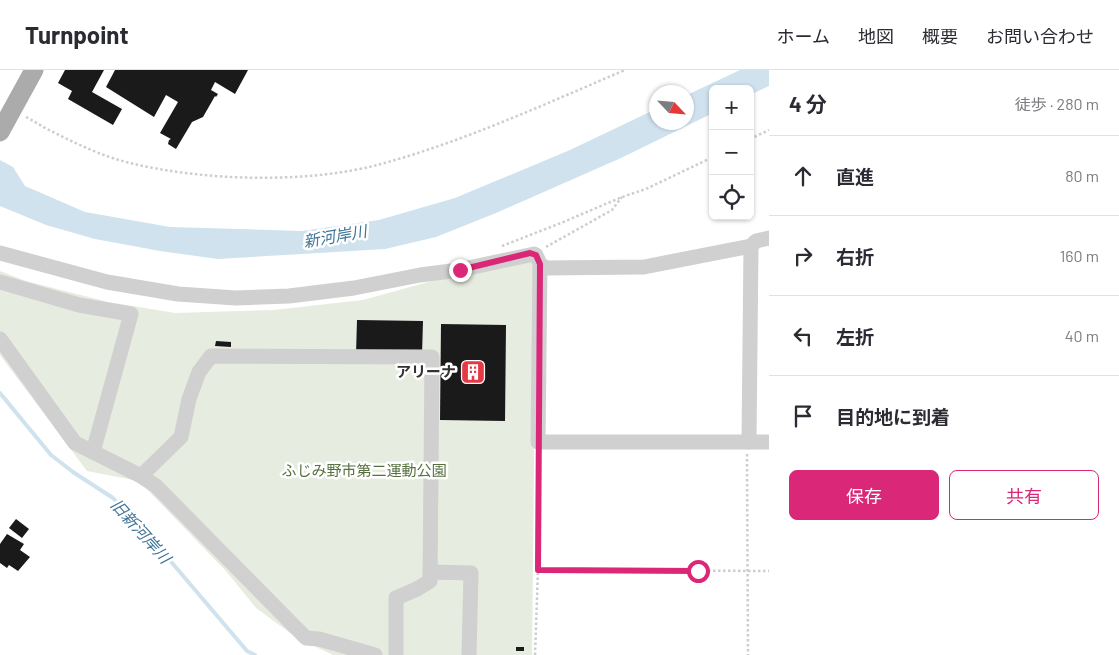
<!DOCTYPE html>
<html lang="ja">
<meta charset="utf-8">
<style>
body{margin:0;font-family:Barlow,"Noto Sans JP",sans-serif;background:#f2f2f3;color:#2b2b33}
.controls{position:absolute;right:15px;top:15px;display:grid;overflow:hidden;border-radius:8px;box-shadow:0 1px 4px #0004}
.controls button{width:45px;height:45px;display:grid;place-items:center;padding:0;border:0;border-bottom:1px solid #e1e1e2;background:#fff;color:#2b2b33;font:25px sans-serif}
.compass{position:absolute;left:649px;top:15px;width:45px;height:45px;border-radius:50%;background:#fff;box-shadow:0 1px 4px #0004;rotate:116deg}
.stop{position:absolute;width:15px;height:15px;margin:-11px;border:4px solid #db2777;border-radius:50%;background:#fff}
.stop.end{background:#db2777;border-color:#fff;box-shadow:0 1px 5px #0008}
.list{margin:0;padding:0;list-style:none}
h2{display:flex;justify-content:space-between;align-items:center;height:65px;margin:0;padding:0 20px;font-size:21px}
h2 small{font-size:16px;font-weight:400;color:#7c7c81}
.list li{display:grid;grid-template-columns:32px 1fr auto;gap:15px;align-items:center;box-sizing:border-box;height:80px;padding:0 20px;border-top:1px solid #e1e1e2}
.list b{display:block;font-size:19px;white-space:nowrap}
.list em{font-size:16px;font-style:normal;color:#7c7c81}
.actions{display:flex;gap:10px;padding:15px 20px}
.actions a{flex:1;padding:11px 0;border:1px solid #db2777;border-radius:8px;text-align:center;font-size:18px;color:#db2777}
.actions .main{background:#db2777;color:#fff}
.icon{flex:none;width:28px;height:28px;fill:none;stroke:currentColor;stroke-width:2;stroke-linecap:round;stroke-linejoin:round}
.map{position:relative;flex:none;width:769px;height:585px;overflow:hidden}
header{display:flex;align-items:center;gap:30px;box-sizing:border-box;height:70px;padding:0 25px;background:#fff;border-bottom:1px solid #e1e1e2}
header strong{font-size:24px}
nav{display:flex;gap:28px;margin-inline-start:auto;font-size:18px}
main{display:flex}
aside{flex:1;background:#fff}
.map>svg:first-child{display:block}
.green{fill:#e6ecdf}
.water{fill:#cfe2ee}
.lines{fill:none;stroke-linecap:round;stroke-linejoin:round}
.stream{stroke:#cfe2ee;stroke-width:4}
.building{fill:#1a1a1a}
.path{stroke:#cdcdcd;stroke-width:2.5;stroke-dasharray:2.5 2.5;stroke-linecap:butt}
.minor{stroke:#d0d0d0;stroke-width:15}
.major{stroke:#ababab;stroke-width:19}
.route{stroke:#db2777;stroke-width:6}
.labels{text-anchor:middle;stroke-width:5;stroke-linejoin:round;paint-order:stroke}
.poi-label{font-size:15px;font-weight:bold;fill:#333;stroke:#fff;text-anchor:end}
.park-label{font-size:15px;fill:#56703f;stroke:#fff}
.water-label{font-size:16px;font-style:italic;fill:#3f7597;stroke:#fff}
</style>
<header>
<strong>Turnpoint</strong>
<nav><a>ホーム</a><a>地図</a><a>概要</a><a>お問い合わせ</a></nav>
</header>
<main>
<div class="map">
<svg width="769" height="585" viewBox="0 0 769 585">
<rect width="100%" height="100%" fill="#fff"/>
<polygon class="green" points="531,188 536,211 532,585 333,585 297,568 256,538 226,501 139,411 87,401 0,285 0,201 26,211 108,232 175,243 274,240 363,230 457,204"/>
<polygon class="water" points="740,0 769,0 769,16 750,25 750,19 713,19 713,43 621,88 496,143 436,167 385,179 218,189 160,181 95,169 46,155 0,136 0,90 13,97 25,116 85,142 170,157 302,161 379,150 455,128 570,80 656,39 656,52 686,52 687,25"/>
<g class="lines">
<polyline class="stream" points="0,323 51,385 73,402 113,428 156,474 247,581 255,585"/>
</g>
<g class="building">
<polygon points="65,0 104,0 92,22 122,39 113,55 68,29 72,21 58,13"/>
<polygon points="115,0 248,0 235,24 215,12 211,20 218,24 216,27 215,26 203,47 192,52 176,79 168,74 169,70 171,69 160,63 178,32 166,25 154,47 106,17"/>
<polygon points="357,250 423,251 422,285 356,284"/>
<polygon points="441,254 506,255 505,351 440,350"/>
<polygon points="216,271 231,272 231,277 215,276"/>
<polygon points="16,449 29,459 22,468 9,458"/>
<polygon points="7,464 24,474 20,480 30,487 18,501 9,495 7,498 0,493 0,474"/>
<rect x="516" y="577" width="8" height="4"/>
</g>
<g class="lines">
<g class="path">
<path d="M26,47C34,51 41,56 49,60C75,73 101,86 130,93C204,111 307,114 381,94C465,71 545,34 625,0"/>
<polyline points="750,69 769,60"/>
<polyline points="502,176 561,153 622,127 646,119 713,87"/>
<polyline points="546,177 612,140 622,127"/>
<polyline points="747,384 748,585"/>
<polyline points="538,500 769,501"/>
<polyline points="535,585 538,500 538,384"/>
</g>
<g class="minor">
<polyline points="0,183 107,212 178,224 236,228 289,226 354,218 420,205 459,200 534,184 536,185 540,194 538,372 769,372"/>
<polyline points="540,194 546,198 644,197 751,176 756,171 769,168"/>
<polyline points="0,212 79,235 131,244 93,382"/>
<polyline points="0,269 75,373 141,406 156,416 306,568 319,569 375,585"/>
<polyline points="749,372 751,176"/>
<polyline points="141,406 181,367 189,329 199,302 211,286 432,287 430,511 417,519 396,528 396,585"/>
<polyline points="430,502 471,503 469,585"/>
</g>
<polyline class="major" points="0,62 34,0"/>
</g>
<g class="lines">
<polyline class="route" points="460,200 530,183 536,185 540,194 538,500 698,501"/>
</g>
<defs>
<symbol id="building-square" viewBox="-11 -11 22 22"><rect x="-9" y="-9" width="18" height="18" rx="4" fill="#e63946" stroke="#fff"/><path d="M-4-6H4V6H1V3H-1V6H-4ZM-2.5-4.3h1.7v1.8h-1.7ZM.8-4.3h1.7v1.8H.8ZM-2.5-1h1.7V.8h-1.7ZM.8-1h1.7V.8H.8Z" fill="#fff"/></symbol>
</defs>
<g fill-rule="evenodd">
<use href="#building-square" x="459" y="288" width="28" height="28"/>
</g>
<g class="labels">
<g class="poi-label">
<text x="456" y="307">アリーナ</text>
</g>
<g class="park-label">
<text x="364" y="406">ふじみ野市第二運動公園</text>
</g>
<g class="water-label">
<text transform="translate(335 166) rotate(-10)" y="6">新河岸川</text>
<text transform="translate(141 461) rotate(48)" y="6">旧新河岸川</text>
</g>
</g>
</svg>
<div class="controls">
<button>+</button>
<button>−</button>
<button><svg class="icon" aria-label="locate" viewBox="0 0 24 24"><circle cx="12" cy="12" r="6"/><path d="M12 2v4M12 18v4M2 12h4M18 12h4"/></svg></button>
</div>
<svg class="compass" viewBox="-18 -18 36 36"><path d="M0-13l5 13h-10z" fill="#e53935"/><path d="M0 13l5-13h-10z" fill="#7c7c81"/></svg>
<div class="stop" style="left:698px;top:501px"></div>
<div class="stop end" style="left:460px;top:200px"></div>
</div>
<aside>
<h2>4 分<small>徒歩 · 280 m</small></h2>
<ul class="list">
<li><svg class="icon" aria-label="ahead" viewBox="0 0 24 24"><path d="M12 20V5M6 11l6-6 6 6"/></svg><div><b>直進</b></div><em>80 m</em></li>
<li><svg class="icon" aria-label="right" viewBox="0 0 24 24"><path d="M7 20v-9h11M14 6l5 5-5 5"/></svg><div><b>右折</b></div><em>160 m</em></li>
<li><svg class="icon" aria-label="left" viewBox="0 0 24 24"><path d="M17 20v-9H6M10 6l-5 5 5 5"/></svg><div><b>左折</b></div><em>40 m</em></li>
<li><svg class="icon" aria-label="arrive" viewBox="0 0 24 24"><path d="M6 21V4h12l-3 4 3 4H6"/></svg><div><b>目的地に到着</b></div></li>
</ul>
<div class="actions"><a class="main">保存</a><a>共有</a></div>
</aside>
</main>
